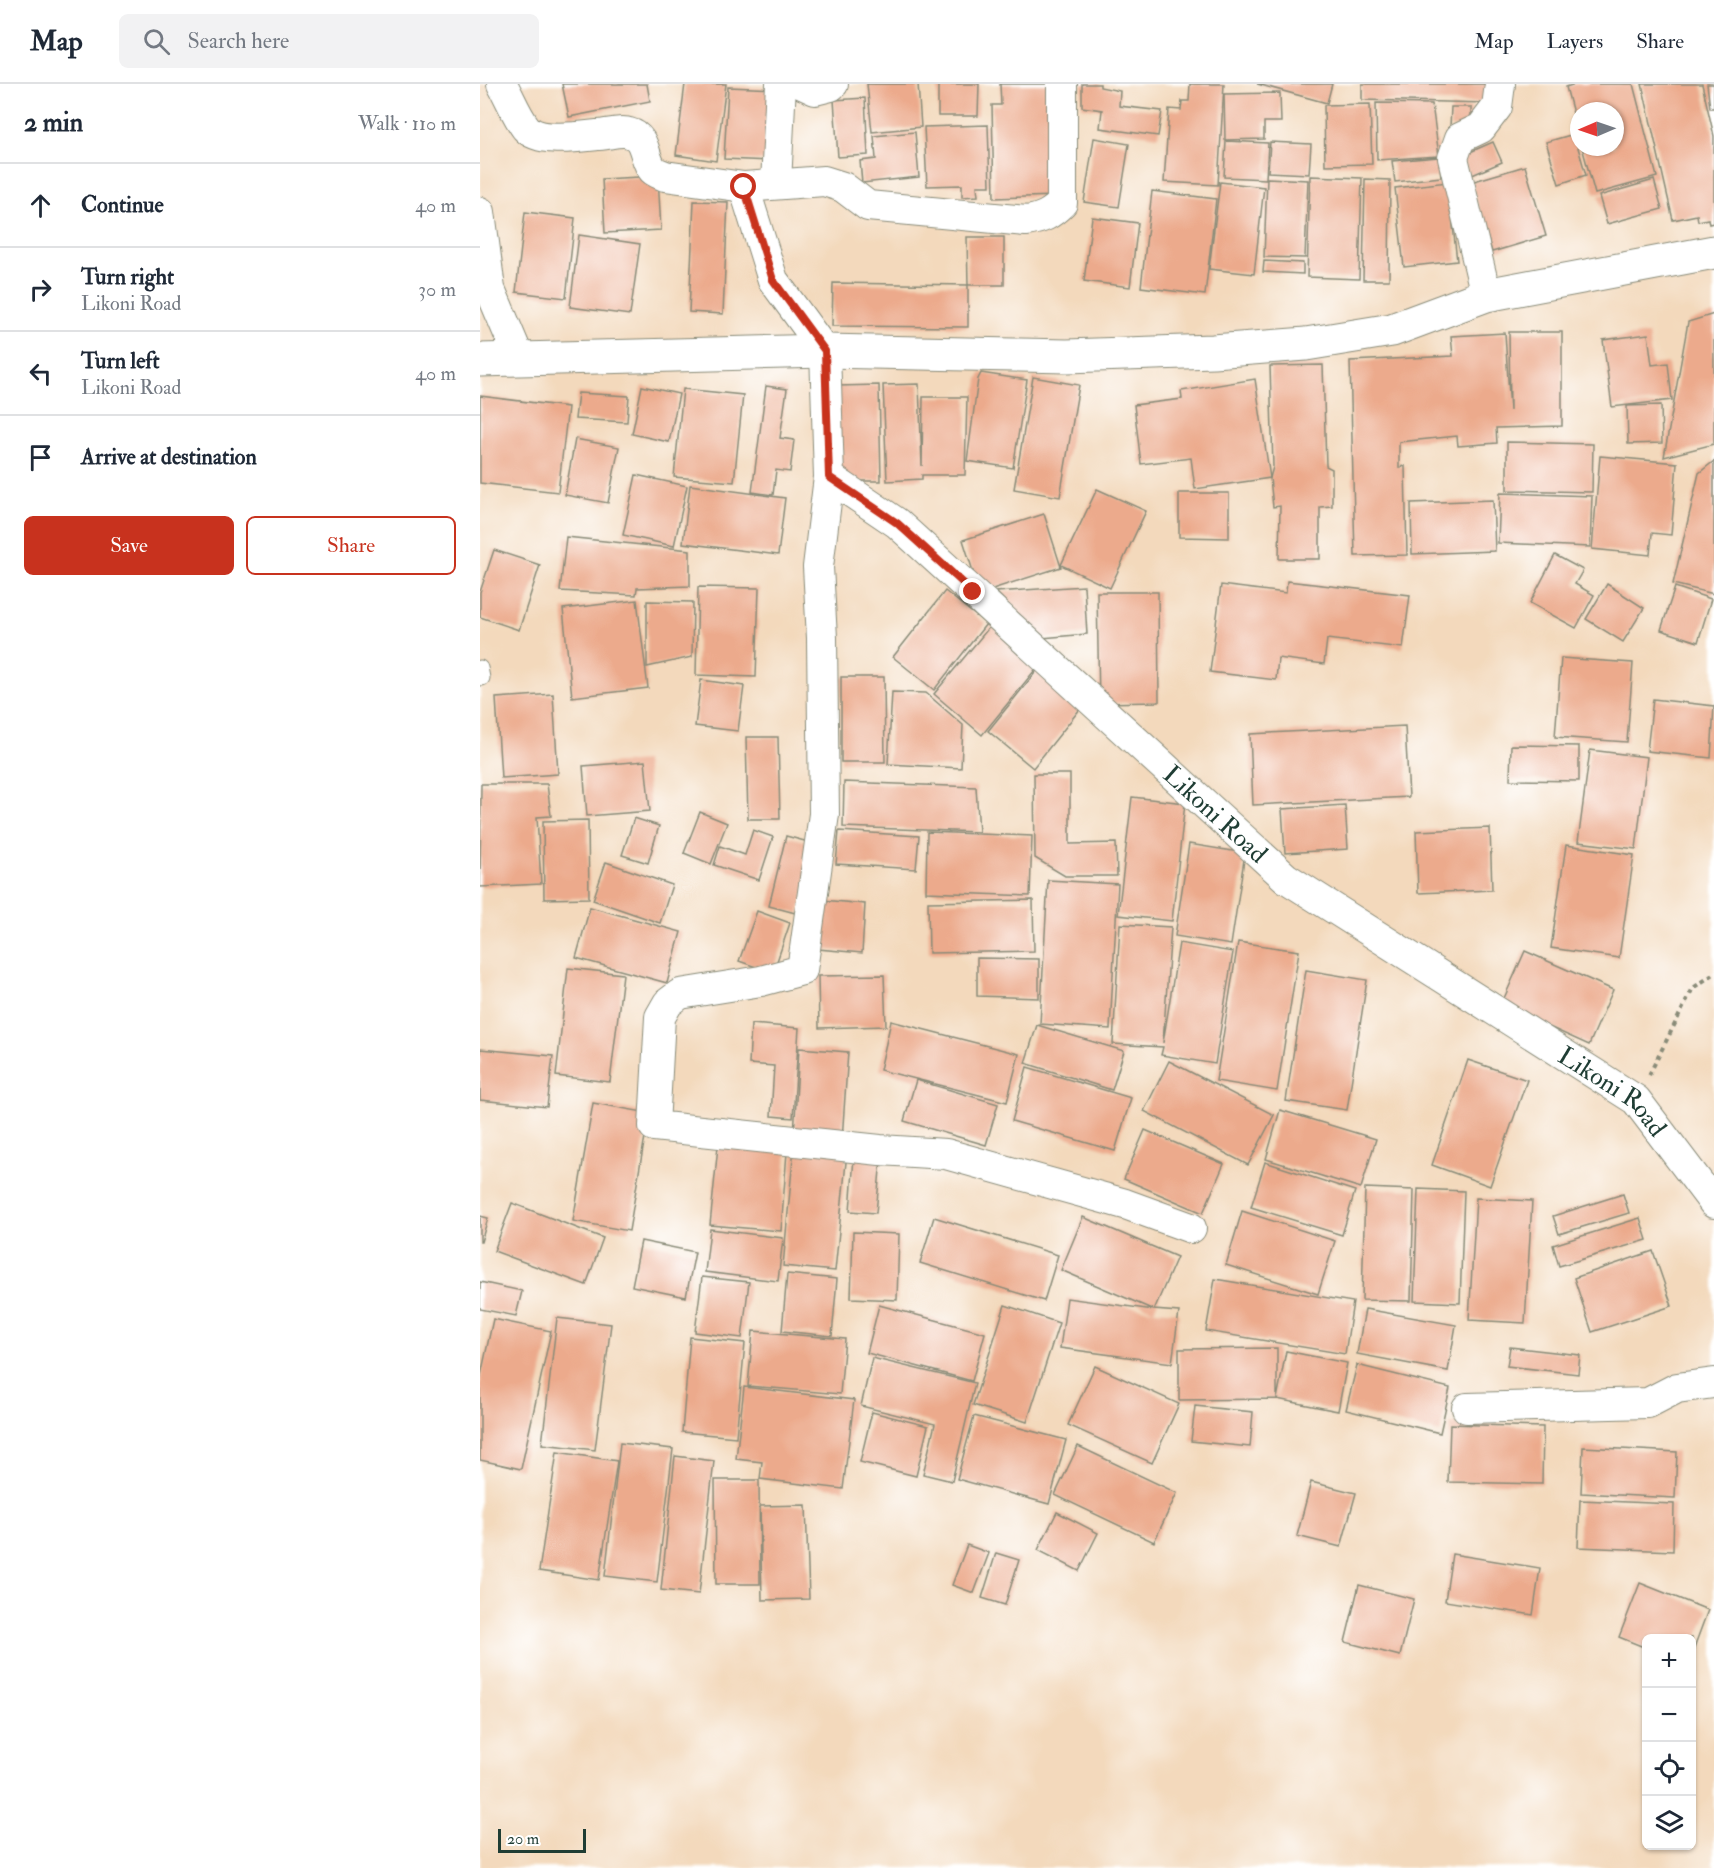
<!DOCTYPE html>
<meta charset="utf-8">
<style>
body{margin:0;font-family:"IM FELL Double Pica",serif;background:#f2f2f3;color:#1f2937}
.controls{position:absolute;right:18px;bottom:18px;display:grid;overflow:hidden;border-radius:9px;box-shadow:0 2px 4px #0004}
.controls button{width:54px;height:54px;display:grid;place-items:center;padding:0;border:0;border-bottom:2px solid #e0e1e3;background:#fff;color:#1f2937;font:30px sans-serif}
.compass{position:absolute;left:1090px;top:18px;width:54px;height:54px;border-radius:50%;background:#fff;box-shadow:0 2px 4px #0004;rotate:268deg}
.scale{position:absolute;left:18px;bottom:15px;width:88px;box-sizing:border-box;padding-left:6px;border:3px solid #1f3d34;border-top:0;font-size:16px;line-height:21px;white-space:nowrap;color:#1f3d34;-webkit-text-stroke:4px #fff;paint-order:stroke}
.stop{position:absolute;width:18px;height:18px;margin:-14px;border:4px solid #c8321e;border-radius:50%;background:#fff}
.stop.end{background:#c8321e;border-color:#fff;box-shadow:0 2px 6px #0008}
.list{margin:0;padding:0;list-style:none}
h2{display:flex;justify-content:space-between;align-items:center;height:78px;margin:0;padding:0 24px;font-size:26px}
h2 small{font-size:20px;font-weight:400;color:#747a83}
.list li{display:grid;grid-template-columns:39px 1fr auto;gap:18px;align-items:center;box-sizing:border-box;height:84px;padding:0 24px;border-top:2px solid #e0e1e3}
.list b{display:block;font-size:22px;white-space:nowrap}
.list p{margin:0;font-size:20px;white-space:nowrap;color:#747a83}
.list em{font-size:20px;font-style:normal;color:#747a83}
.actions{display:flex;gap:12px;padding:18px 24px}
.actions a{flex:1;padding:14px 0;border:2px solid #c8321e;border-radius:9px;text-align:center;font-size:21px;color:#c8321e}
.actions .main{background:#c8321e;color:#fff}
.icon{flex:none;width:33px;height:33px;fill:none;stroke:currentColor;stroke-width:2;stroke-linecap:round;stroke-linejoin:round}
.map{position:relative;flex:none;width:1234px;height:1784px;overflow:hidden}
header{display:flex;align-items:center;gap:36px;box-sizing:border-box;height:84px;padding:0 30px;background:#fff;border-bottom:2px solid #e0e1e3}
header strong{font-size:28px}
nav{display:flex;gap:33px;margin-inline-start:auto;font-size:21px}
.search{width:420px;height:54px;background:#f2f2f3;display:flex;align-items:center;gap:15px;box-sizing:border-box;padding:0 21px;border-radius:9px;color:#747a83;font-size:22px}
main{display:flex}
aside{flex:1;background:#fff}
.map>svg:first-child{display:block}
.building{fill:#ecaa8c}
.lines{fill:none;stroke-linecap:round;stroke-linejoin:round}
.service-casing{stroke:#898b78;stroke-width:17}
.minor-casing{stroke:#898b78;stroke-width:32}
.tertiary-casing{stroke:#898b78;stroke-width:35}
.path{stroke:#898b78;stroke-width:4;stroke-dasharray:4.5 4.5;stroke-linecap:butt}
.service{stroke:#fff;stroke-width:15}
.minor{stroke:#fff;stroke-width:30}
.tertiary{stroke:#fff;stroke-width:33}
.route{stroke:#c8321e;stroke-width:8}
.labels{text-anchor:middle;stroke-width:6;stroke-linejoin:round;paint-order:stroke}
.street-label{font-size:26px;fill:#1f3d34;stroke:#fff}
</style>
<header>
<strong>Map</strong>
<div class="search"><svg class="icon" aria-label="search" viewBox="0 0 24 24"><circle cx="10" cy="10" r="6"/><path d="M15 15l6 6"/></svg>Search here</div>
<nav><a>Map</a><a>Layers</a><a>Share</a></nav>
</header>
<main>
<aside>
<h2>2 min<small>Walk · 110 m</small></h2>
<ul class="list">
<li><svg class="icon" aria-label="ahead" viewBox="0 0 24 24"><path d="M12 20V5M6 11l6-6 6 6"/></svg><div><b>Continue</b></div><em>40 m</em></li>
<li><svg class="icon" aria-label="right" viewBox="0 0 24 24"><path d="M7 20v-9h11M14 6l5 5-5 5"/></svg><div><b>Turn right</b><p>Likoni Road</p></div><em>30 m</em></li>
<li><svg class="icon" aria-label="left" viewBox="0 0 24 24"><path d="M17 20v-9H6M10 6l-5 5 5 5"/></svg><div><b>Turn left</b><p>Likoni Road</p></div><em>40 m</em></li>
<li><svg class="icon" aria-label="arrive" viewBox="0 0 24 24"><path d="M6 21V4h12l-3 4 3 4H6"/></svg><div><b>Arrive at destination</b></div></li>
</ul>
<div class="actions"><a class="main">Save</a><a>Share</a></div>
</aside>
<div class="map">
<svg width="1234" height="1784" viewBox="0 0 1234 1784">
<rect width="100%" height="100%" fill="#fff"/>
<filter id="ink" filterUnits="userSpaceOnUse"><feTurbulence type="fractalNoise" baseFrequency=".0167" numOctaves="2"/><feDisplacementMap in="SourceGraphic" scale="12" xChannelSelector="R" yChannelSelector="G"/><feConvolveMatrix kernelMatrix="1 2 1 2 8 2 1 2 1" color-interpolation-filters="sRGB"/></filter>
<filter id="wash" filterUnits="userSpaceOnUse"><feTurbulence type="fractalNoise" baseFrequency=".008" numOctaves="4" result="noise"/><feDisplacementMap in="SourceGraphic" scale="24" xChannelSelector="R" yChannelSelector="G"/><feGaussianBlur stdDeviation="1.35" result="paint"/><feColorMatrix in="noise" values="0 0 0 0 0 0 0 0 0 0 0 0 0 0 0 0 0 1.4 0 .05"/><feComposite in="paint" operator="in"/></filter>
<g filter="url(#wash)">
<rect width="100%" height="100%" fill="#f3d9bc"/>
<g id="blocks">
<g class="building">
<polygon points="82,0 167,0 170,17 89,33"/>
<polygon points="205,0 246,0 236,77 196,71"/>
<polygon points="387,0 438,0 441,43 392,48"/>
<polygon points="458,0 499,0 498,32 458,32"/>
<polygon points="520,0 572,0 576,112 514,114 512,21 521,21"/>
<polygon points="602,0 620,0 620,3 640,7 639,22 682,27 678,52 620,44 622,26 602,23"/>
<polygon points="710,0 744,0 738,101 684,98 689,25 701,26 702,17 709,17"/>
<polygon points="777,0 852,0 847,19"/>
<polygon points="882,0 1010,0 1009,19 882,16"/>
<polygon points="1095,0 1153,0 1177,93 1115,110 1102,63 1135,63 1135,27 1099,27 1098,48 1086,3"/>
<polygon points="1162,0 1222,0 1234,52 1234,139 1229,140 1228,135 1218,137 1217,131 1193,136"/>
<polygon points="1227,0 1234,0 1234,24 1230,24"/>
<polygon points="248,3 297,5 293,77 244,75"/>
<polygon points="800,9 801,38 784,38 784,55 745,56 744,10"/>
<polygon points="385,14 388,71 358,73 354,16"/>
<polygon points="896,19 952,20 959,72 897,76"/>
<polygon points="890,20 892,80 845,81 844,21"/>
<polygon points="971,23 991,23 991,44 970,43"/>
<polygon points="508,41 510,102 497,102 498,112 482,113 482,101 447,102 444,43"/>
<polygon points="435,48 439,93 382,99 380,77 396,75 394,52"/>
<polygon points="1094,50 1106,91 1079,100 1066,58"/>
<polygon points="614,54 649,60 639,123 604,118"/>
<polygon points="746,57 788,59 786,95 744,93"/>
<polygon points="790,58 831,60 829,90 788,88"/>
<polygon points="1013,58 1022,78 990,92 981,72"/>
<polygon points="959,73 961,93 915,98 912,77"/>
<polygon points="1045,82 1066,152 1012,168 991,98"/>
<polygon points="178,92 181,146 125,149 122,95"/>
<polygon points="830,92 882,94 879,195 827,193"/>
<polygon points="787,94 828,96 825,174 784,173"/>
<polygon points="885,95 910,96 909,196 883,196"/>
<polygon points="1174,96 1182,125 1127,140 1119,112"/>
<polygon points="740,98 784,103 774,190 729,185"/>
<polygon points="968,98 977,177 924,183 915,104"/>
<polygon points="672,107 736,115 725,211 661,203"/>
<polygon points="214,117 248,118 243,230 209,228"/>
<polygon points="45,128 95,134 86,214 36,208"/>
<polygon points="612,133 658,139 650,203 604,197"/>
<polygon points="99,151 160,160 150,231 90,223"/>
<polygon points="487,153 524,153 524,201 488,201"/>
<polygon points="784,177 823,179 823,190 783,188"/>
<polygon points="353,199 488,201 488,243 352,242"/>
<polygon points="1234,230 1234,360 1184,373 1208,238"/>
<polygon points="1029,248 1082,248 1082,342 1016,344 1017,359 978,362 977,352 919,358 919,383 925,382 927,471 875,472 870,277 973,272 971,252 1025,249 1030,327"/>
<polygon points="1168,250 1172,281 1188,279 1192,316 1132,323 1123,256"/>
<polygon points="843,281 846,382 852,385 852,422 840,423 840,475 799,475 800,422 793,423 790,394 793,383 790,282"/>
<polygon points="501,289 547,296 533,384 487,377 498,295"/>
<polygon points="553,293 599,301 580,413 534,405"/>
<polygon points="775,295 790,394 715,405 711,374 661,380 654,321 702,315 701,307"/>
<polygon points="439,300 442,382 443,313 487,313 485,391 442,391 442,395 407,397 403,301"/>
<polygon points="399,301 401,397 360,397 357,302"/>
<polygon points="162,302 199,310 189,358 152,350"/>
<polygon points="286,302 307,305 300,354 314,356 310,388 296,386 293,411 272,408"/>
<polygon points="203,305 263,311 254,398 194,393"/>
<polygon points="98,309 149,312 147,338 95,335"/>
<polygon points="0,312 88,323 78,408 0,399"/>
<polygon points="1181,321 1182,359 1148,360 1147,322"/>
<polygon points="95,355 139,363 128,419 85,411"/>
<polygon points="1027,358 1113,360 1112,408 1027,406"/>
<polygon points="1120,372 1197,379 1191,451 1172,449 1170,471 1112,465"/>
<polygon points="1234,377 1234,510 1193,500 1219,389"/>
<polygon points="156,391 207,402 194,462 143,451"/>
<polygon points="210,401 305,414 298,471 203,459"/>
<polygon points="617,405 666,427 630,504 581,481"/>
<polygon points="699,409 749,409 749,454 699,453"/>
<polygon points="1020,409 1112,412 1110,463 1018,459"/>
<polygon points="1013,416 1015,467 932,470 931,419"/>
<polygon points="564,430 581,483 500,509 483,456"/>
<polygon points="86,453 210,466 210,502 157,504 156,511 80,507"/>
<polygon points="14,466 60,481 39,546 0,533 0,508"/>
<polygon points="1075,471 1103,486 1095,500 1114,511 1096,544 1050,519"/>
<polygon points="807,497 930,511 923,564 847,555 844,580 798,574 796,596 730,588 741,501 806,509"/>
<polygon points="1127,500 1164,524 1143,558 1106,535"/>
<polygon points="604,502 607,550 562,554 516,508"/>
<polygon points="218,503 279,504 276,593 216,591"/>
<polygon points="1195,503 1231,515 1218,558 1181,546"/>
<polygon points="465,507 506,540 454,606 413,573"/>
<polygon points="617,508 678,508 679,618 619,619"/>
<polygon points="157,516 168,604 92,613 83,525"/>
<polygon points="167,517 213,518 212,573 167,583"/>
<polygon points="511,541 559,581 502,651 454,610"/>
<polygon points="1081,574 1153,579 1147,658 1075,653"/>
<polygon points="559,584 604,620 553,684 508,647"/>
<polygon points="361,593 404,593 405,678 361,678"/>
<polygon points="221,596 264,602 258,647 215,642"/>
<polygon points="412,608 446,609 483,641 481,684 408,680"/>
<polygon points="73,610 78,690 21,694 16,614"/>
<polygon points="1173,615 1234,622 1231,674 1167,667"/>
<polygon points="925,642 929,713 773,721 770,650"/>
<polygon points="266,653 298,653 300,735 268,735"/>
<polygon points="1031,661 1099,662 1099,697 1030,696"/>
<polygon points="1110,666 1167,673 1156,765 1098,758"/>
<polygon points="165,677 170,727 107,732 103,682"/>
<polygon points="554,690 590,690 590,760 636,759 637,792 585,792 555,774"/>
<polygon points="364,698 496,703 499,748 363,743"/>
<polygon points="1,700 67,700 71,732 57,733 61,800 0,803"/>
<polygon points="652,713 705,719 692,837 638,831"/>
<polygon points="865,721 868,765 805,769 802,725"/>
<polygon points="220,728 247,739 231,780 204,769"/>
<polygon points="154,734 179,742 168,779 142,771"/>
<polygon points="108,736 109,814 64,815 63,737"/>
<polygon points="1010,744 1012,806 938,809 936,747"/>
<polygon points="273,746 293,753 279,796 234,781 240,762 265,771"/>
<polygon points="359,747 439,752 436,785 356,780"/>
<polygon points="447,748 552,752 550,812 446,808"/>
<polygon points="306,752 336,760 319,830 289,822"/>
<polygon points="709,760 765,769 751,861 695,852"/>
<polygon points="1086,761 1154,771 1139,874 1071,864"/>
<polygon points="126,778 192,801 180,839 113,816"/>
<polygon points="568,796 638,800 630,945 560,940"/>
<polygon points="342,816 385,820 382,869 338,865"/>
<polygon points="553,816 554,867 449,869 448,818"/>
<polygon points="110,823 201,848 187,899 96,874"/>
<polygon points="277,827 310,839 293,889 259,877"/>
<polygon points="640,840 691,843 683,959 699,859 753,868 735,980 681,971 683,963 633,960"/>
<polygon points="758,858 819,867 797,1007 736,997"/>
<polygon points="1045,867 1133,906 1109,961 1021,921"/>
<polygon points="497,874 559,875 559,914 497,912"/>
<polygon points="88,884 143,890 130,998 76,992"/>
<polygon points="826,886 887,896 867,1026 806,1017"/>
<polygon points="404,891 406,942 339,944 338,892"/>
<polygon points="411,937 539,970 527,1018 400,986"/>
<polygon points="271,940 319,944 313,1034 291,1032 294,982 269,980"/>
<polygon points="557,941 644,967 632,1006 545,979"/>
<polygon points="319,964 368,968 362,1056 314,1052"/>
<polygon points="0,965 73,972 67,1023 0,1016"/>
<polygon points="988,976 1047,996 1010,1102 952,1081"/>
<polygon points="689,977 794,1031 768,1081 664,1027"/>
<polygon points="547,983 651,1014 635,1067 532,1037"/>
<polygon points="436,996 518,1020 506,1061 424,1037"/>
<polygon points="113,1019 169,1029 149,1147 93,1137"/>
<polygon points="800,1026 896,1055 881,1104 786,1075"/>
<polygon points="665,1046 744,1080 723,1129 644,1095"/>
<polygon points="238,1062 307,1068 301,1147 230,1141"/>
<polygon points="314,1063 367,1068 355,1187 303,1182"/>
<polygon points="374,1073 401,1075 396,1129 370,1127"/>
<polygon points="785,1078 875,1107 862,1151 771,1123"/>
<polygon points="885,1104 934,1106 931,1217 882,1216"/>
<polygon points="938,1105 984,1107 980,1219 934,1217"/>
<polygon points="1143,1110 1149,1129 1079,1150 1073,1132"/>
<polygon points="996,1114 1052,1117 1045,1239 989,1236"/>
<polygon points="32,1119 123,1154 106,1201 14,1167"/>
<polygon points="762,1127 855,1157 838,1210 746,1181"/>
<polygon points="0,1132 8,1134 1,1158 0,1158"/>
<polygon points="454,1133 578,1171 564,1217 440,1179"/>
<polygon points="603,1133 697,1173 674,1226 699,1228 692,1279 580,1264 587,1214 674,1226 581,1186"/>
<polygon points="1160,1134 1167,1156 1079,1182 1073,1161"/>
<polygon points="230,1145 303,1154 298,1197 225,1188"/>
<polygon points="373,1148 419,1150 417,1216 371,1214"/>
<polygon points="161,1157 215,1168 206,1213 152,1202"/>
<polygon points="1173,1167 1192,1222 1112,1248 1094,1194"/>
<polygon points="307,1190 357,1195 352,1252 302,1247"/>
<polygon points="222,1193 269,1198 262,1254 215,1248"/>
<polygon points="735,1195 873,1218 865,1270 726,1247"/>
<polygon points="0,1198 42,1207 36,1232 0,1225"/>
<polygon points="399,1221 505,1249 492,1297 387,1269"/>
<polygon points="525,1221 579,1239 547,1338 493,1321"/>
<polygon points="885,1225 976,1241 968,1287 877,1270"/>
<polygon points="77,1234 131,1240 115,1366 62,1360"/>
<polygon points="13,1235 71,1247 41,1385 0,1376 0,1296"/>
<polygon points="273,1247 365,1255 360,1310 268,1302"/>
<polygon points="210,1253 265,1259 256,1353 202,1348"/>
<polygon points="1030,1263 1100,1271 1098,1290 1027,1282"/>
<polygon points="797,1264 797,1315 806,1267 867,1279 858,1327 797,1315 699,1316 699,1265"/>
<polygon points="392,1274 495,1299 472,1397 443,1390 455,1340 381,1322"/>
<polygon points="877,1281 970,1304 960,1349 866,1326"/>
<polygon points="615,1282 699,1320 672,1379 588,1341"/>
<polygon points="264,1303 374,1316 363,1405 280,1395 282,1378 256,1375"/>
<polygon points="715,1322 773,1328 770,1363 711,1357"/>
<polygon points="392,1328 448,1342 436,1392 380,1378"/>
<polygon points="494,1332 586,1356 569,1420 477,1395"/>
<polygon points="970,1340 1063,1343 1062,1400 968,1398"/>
<polygon points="140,1359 193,1365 177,1498 125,1492"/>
<polygon points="598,1362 697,1409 674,1458 575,1411"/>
<polygon points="1103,1363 1197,1368 1195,1414 1101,1409"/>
<polygon points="77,1368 137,1377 119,1496 59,1487"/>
<polygon points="195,1372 234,1377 219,1510 181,1506"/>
<polygon points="235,1396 279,1396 280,1500 236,1500"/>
<polygon points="831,1398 876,1409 861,1463 817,1452"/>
<polygon points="1100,1416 1194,1420 1193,1467 1098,1463"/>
<polygon points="326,1421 329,1515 282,1516 280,1422"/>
<polygon points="577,1428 618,1449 599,1487 558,1466"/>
<polygon points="487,1461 509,1469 494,1509 472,1501"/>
<polygon points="516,1469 539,1476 525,1521 502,1514"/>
<polygon points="972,1470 1060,1484 1053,1531 965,1517"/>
<polygon points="1160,1499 1228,1526 1212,1569 1212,1554 1167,1554 1166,1564 1139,1553"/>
<polygon points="879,1501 934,1515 920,1572 865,1558"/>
</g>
</g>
</g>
<g filter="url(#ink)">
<use href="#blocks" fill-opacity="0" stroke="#898b78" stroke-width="1.5"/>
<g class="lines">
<defs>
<polyline id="service" points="0,584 2,594"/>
<g id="minor">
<path d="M22,0C30,14 36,31 46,44C59,59 99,53 117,51C126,51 141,46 149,49C167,53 163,75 173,86C176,89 181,90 185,92L264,103L344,97L363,103L388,122L546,137C562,135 571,130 582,119V0"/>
<polyline points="322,0 335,6 351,2 353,0"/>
<polyline points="296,99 301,0"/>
<path id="s1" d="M264,103L293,196L345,267L349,393L417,439L806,794L1156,1016L1234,1119"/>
<polyline points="0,128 10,205 40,276"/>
<polyline points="1006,211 973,74 980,54 1001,44 1017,23 1020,0"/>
<polyline points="349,393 338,483 342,554 344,730 322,886 281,897 200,910 188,919 180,933 174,1042 400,1066 466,1070 645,1120 711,1144"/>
<polyline points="987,1324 1168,1319 1197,1304 1234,1299"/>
</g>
<polyline id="tertiary" points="0,276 345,267 587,272 733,267 826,260 912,246 1006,211 1234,168"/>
</defs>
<use href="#service" class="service-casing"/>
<use href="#minor" class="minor-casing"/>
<use href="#tertiary" class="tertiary-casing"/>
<polyline class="path" points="1169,991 1213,904 1234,890"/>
<use href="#service" class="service"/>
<use href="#minor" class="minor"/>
<use href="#tertiary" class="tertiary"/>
</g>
</g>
<g class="lines" filter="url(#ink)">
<polyline class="route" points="264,103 293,196 345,267 349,393 417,439 493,508"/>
</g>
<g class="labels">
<g class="street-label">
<text dy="9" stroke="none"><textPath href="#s1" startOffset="825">Likoni Road</textPath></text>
<text dy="9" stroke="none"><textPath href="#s1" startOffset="1311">Likoni Road</textPath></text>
</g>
</g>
</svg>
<div class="controls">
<button>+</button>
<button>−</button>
<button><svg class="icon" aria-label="locate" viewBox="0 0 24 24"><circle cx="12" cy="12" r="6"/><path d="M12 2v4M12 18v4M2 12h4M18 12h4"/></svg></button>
<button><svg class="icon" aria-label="layers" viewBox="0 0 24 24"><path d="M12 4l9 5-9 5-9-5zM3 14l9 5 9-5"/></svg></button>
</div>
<svg class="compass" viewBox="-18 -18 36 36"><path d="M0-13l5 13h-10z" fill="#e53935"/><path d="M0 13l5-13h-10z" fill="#747a83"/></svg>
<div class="scale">20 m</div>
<div class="stop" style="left:264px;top:103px"></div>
<div class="stop end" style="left:493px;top:508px"></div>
</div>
</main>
